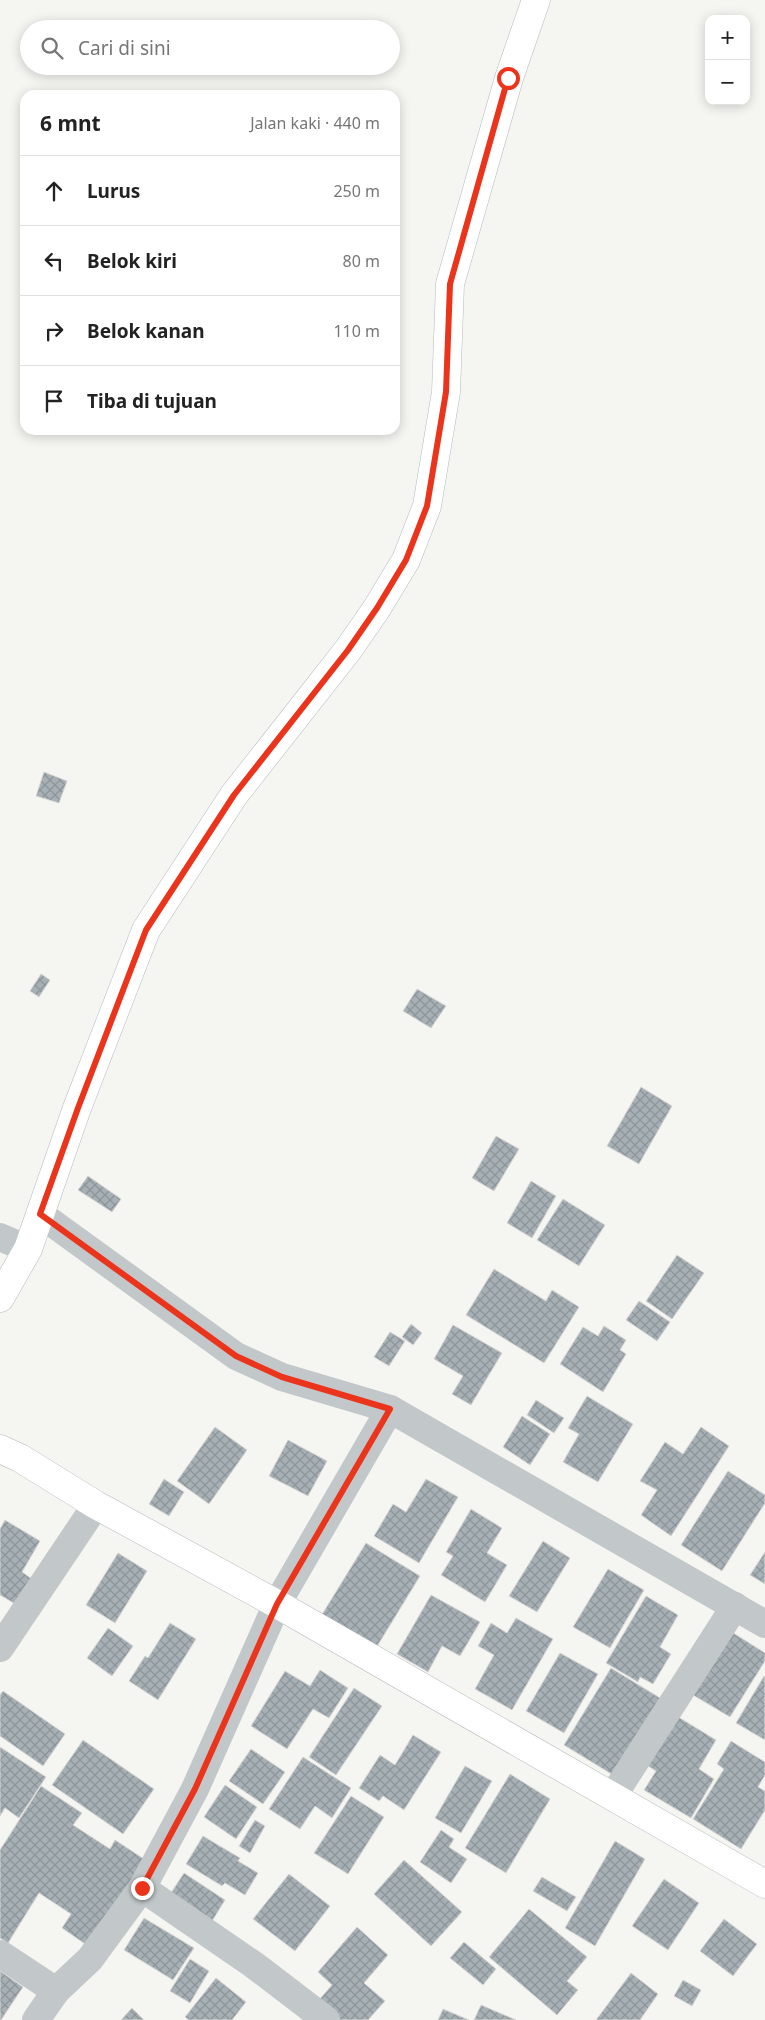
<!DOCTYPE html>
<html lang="id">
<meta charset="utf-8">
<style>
body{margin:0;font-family:"Noto Sans",sans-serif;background:#f6f6f6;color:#222}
.controls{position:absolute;right:15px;top:15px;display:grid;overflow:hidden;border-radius:10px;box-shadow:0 2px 12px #0003}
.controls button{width:45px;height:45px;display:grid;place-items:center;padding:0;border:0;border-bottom:1px solid #e0e0e0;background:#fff;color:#222;font:25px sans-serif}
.stop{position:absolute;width:15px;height:15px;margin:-11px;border:4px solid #eb341c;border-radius:50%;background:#fff}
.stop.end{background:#eb341c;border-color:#fff;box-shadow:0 1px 5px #0008}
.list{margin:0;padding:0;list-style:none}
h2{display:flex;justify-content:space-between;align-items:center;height:65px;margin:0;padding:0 20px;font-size:21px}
h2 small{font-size:16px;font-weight:400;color:#767676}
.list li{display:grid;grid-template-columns:32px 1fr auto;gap:15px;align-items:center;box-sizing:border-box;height:70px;padding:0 20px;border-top:1px solid #e0e0e0}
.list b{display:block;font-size:19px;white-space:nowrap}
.list em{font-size:16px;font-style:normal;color:#767676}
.icon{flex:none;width:28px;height:28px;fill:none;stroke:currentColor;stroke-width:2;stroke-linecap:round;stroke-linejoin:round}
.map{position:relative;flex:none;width:765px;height:2020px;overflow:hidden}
.search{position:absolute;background:#fff;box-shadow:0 2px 12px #0003;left:20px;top:20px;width:380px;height:55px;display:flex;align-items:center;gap:12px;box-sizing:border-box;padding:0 18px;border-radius:28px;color:#767676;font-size:19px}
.panel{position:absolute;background:#fff;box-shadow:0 2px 12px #0003;left:20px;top:90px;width:380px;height:345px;border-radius:15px}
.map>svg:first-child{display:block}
.building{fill:url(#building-cross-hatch);stroke:#d7d6d4}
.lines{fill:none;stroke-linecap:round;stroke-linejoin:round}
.secondary-casing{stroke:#b4bbbe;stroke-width:29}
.street{stroke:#c2c7c9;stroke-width:28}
.secondary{stroke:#fff;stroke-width:28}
.route{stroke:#eb341c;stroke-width:6}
</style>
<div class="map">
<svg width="765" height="2020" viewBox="0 0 765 2020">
<defs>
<pattern id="building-cross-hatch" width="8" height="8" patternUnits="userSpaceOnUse" patternTransform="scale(1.25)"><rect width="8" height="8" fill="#a7b1b5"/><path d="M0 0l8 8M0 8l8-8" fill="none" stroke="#8c9599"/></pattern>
</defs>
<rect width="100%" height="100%" fill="#f5f5f1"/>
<g class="building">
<polygon points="44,772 67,781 59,803 36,796"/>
<polygon points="41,974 50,980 39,997 30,991"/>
<polygon points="417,989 446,1006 431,1028 403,1011"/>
<polygon points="641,1087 672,1106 639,1164 607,1146"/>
<polygon points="496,1136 519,1149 494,1191 472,1178"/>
<polygon points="88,1176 121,1199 112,1212 78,1190"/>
<polygon points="531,1181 556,1196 532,1238 507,1223"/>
<polygon points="563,1199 605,1225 579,1266 537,1240"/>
<polygon points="677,1255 704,1273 672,1319 646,1301"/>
<polygon points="494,1269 546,1301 552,1290 579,1307 544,1363 466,1315"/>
<polygon points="639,1301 670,1322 657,1341 626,1320"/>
<polygon points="411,1324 422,1333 413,1345 402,1337"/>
<polygon points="453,1325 502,1353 471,1405 452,1394 463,1376 434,1359"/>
<polygon points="604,1326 626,1340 620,1350 626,1354 603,1392 560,1364 583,1327 598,1336"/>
<polygon points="390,1332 405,1341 389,1366 374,1357"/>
<polygon points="587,1396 633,1424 598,1482 563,1462 579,1434 568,1428"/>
<polygon points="536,1400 564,1418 554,1433 527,1415"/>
<polygon points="522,1416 550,1434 530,1465 503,1447"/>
<polygon points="215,1427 247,1450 209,1504 177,1481"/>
<polygon points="701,1427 729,1446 671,1536 641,1515 657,1490 640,1481 665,1442 683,1454"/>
<polygon points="288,1440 327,1461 308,1496 269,1476"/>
<polygon points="728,1471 765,1495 765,1503 722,1571 681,1545"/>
<polygon points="164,1479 184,1492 169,1516 149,1504"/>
<polygon points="426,1479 458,1497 419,1563 374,1536 393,1504 406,1512"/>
<polygon points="471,1509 502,1528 487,1553 507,1565 485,1602 441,1575 453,1556 446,1552"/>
<polygon points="5,1520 40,1541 22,1572 32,1579 17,1605 0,1595 0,1529"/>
<polygon points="543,1541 570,1558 537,1612 509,1596"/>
<polygon points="366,1543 420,1576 373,1653 318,1621"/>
<polygon points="765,1552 765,1584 750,1575"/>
<polygon points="118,1553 147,1571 115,1623 86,1605"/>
<polygon points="608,1569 644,1590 610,1648 573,1627"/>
<polygon points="431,1595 480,1622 460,1656 442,1646 428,1672 397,1654"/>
<polygon points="646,1596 678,1615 660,1647 671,1654 653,1684 640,1677 638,1682 606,1663"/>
<polygon points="516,1618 553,1639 512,1710 475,1689 494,1655 478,1646 491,1623 507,1633"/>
<polygon points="170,1623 196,1639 158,1700 129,1681 145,1656 148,1658"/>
<polygon points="108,1628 133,1646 112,1676 87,1658"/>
<polygon points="727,1629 765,1653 765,1661 730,1717 688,1692"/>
<polygon points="560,1653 598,1674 564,1733 526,1711"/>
<polygon points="611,1668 665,1701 618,1778 564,1745"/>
<polygon points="320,1670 348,1688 329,1718 313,1709 287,1749 251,1726 285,1671 310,1686"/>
<polygon points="764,1676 765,1677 765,1740 736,1723"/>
<polygon points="354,1688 382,1706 336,1775 309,1757"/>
<polygon points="3,1691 65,1734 43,1766 0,1736 0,1695"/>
<polygon points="675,1715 716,1740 699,1769 714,1779 691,1818 644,1790 656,1771 645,1764"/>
<polygon points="413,1735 441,1752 404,1810 383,1796 379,1801 359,1788 380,1755 395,1765"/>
<polygon points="83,1740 154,1789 123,1834 52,1785"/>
<polygon points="731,1741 765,1762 765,1775 758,1787 765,1791 765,1810 741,1849 693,1819 724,1769 717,1764"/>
<polygon points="0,1747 46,1777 19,1818 5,1808 0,1816"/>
<polygon points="251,1749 285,1772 263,1804 229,1781"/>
<polygon points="303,1757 351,1788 332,1818 315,1806 300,1829 269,1809"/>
<polygon points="465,1766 492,1781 461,1833 435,1818"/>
<polygon points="510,1774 550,1799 506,1873 465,1848"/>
<polygon points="225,1785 257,1807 236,1839 204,1817"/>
<polygon points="41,1786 82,1813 73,1825 110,1849 115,1840 147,1861 91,1948 62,1928 71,1914 39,1893 8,1943 0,1938 0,1850"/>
<polygon points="351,1796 384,1817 348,1874 314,1853"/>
<polygon points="255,1820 265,1826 250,1853 239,1846"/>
<polygon points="441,1830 454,1839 449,1847 467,1859 451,1883 420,1862"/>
<polygon points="203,1836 240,1858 238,1861 258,1873 245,1895 225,1883 222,1886 186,1864"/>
<polygon points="615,1841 645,1859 595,1946 565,1928"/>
<polygon points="404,1860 462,1912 431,1946 374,1894"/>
<polygon points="184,1873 225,1900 209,1926 167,1899"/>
<polygon points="289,1874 330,1906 295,1951 253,1919"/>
<polygon points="542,1877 576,1897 567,1911 533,1891"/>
<polygon points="664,1879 699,1903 668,1950 632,1926"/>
<polygon points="529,1909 587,1957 567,1981 578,1990 557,2015 489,1957"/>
<polygon points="144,1918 194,1948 173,1980 124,1950"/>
<polygon points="724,1919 757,1944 733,1976 700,1951"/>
<polygon points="357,1927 388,1955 364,1983 385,2001 368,2020 340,2020 318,2001 332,1985 318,1972"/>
<polygon points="464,1942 496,1969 483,1985 450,1958"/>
<polygon points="190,1959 209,1971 190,2003 170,1991"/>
<polygon points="0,1971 23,1987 1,2020 0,2020"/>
<polygon points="631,1973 658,1994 640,2020 596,2020"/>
<polygon points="216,1978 246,2002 232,2020 189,2020 185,2017"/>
<polygon points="683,1980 701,1990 692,2006 674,1996"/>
<polygon points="481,2005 516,2020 474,2020"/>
<polygon points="132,2008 144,2020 121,2020"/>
<polygon points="443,2009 469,2020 438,2020"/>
</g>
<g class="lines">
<defs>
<g id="secondary">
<polyline points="0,1298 28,1249 77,1108 146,930 234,795 348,650 377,608 406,560 427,506 446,392 450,284 509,78 536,0"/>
<polyline points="0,1449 20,1458 96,1505 277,1604 765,1884"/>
</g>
</defs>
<use href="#secondary" class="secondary-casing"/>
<g class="street">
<polyline points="40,1214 236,1356 282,1377 390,1409 765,1624"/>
<polyline points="0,1237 28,1249"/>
<polyline points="0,1648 96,1505"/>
<polyline points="613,1796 735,1606"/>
<polyline points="142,1888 254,1965 326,2020"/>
<polyline points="0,1954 56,1991"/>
<polyline points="36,2020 56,1991 90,1959 142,1888 195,1789 277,1604 390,1409"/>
</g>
<use href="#secondary" class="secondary"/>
</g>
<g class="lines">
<polyline class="route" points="142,1888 195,1789 277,1604 390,1409 282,1377 236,1356 40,1214 78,1108 146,930 234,795 348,650 377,608 406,560 427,506 446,392 450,284 508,78"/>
</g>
</svg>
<div class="controls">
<button>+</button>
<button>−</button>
</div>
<div class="stop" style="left:508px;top:78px"></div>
<div class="stop end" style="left:142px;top:1888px"></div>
<div class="search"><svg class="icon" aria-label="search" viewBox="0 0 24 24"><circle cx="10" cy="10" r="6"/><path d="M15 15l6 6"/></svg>Cari di sini</div>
<section class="panel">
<h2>6 mnt<small>Jalan kaki · 440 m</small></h2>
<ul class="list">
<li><svg class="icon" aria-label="ahead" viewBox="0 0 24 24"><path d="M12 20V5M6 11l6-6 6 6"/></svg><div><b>Lurus</b></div><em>250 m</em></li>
<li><svg class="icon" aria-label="left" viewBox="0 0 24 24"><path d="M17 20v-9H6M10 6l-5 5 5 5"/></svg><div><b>Belok kiri</b></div><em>80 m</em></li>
<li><svg class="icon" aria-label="right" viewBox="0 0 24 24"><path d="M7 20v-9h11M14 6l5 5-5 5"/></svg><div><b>Belok kanan</b></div><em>110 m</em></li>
<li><svg class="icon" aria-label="arrive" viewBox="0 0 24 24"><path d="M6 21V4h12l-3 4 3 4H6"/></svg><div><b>Tiba di tujuan</b></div></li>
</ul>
</section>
</div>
